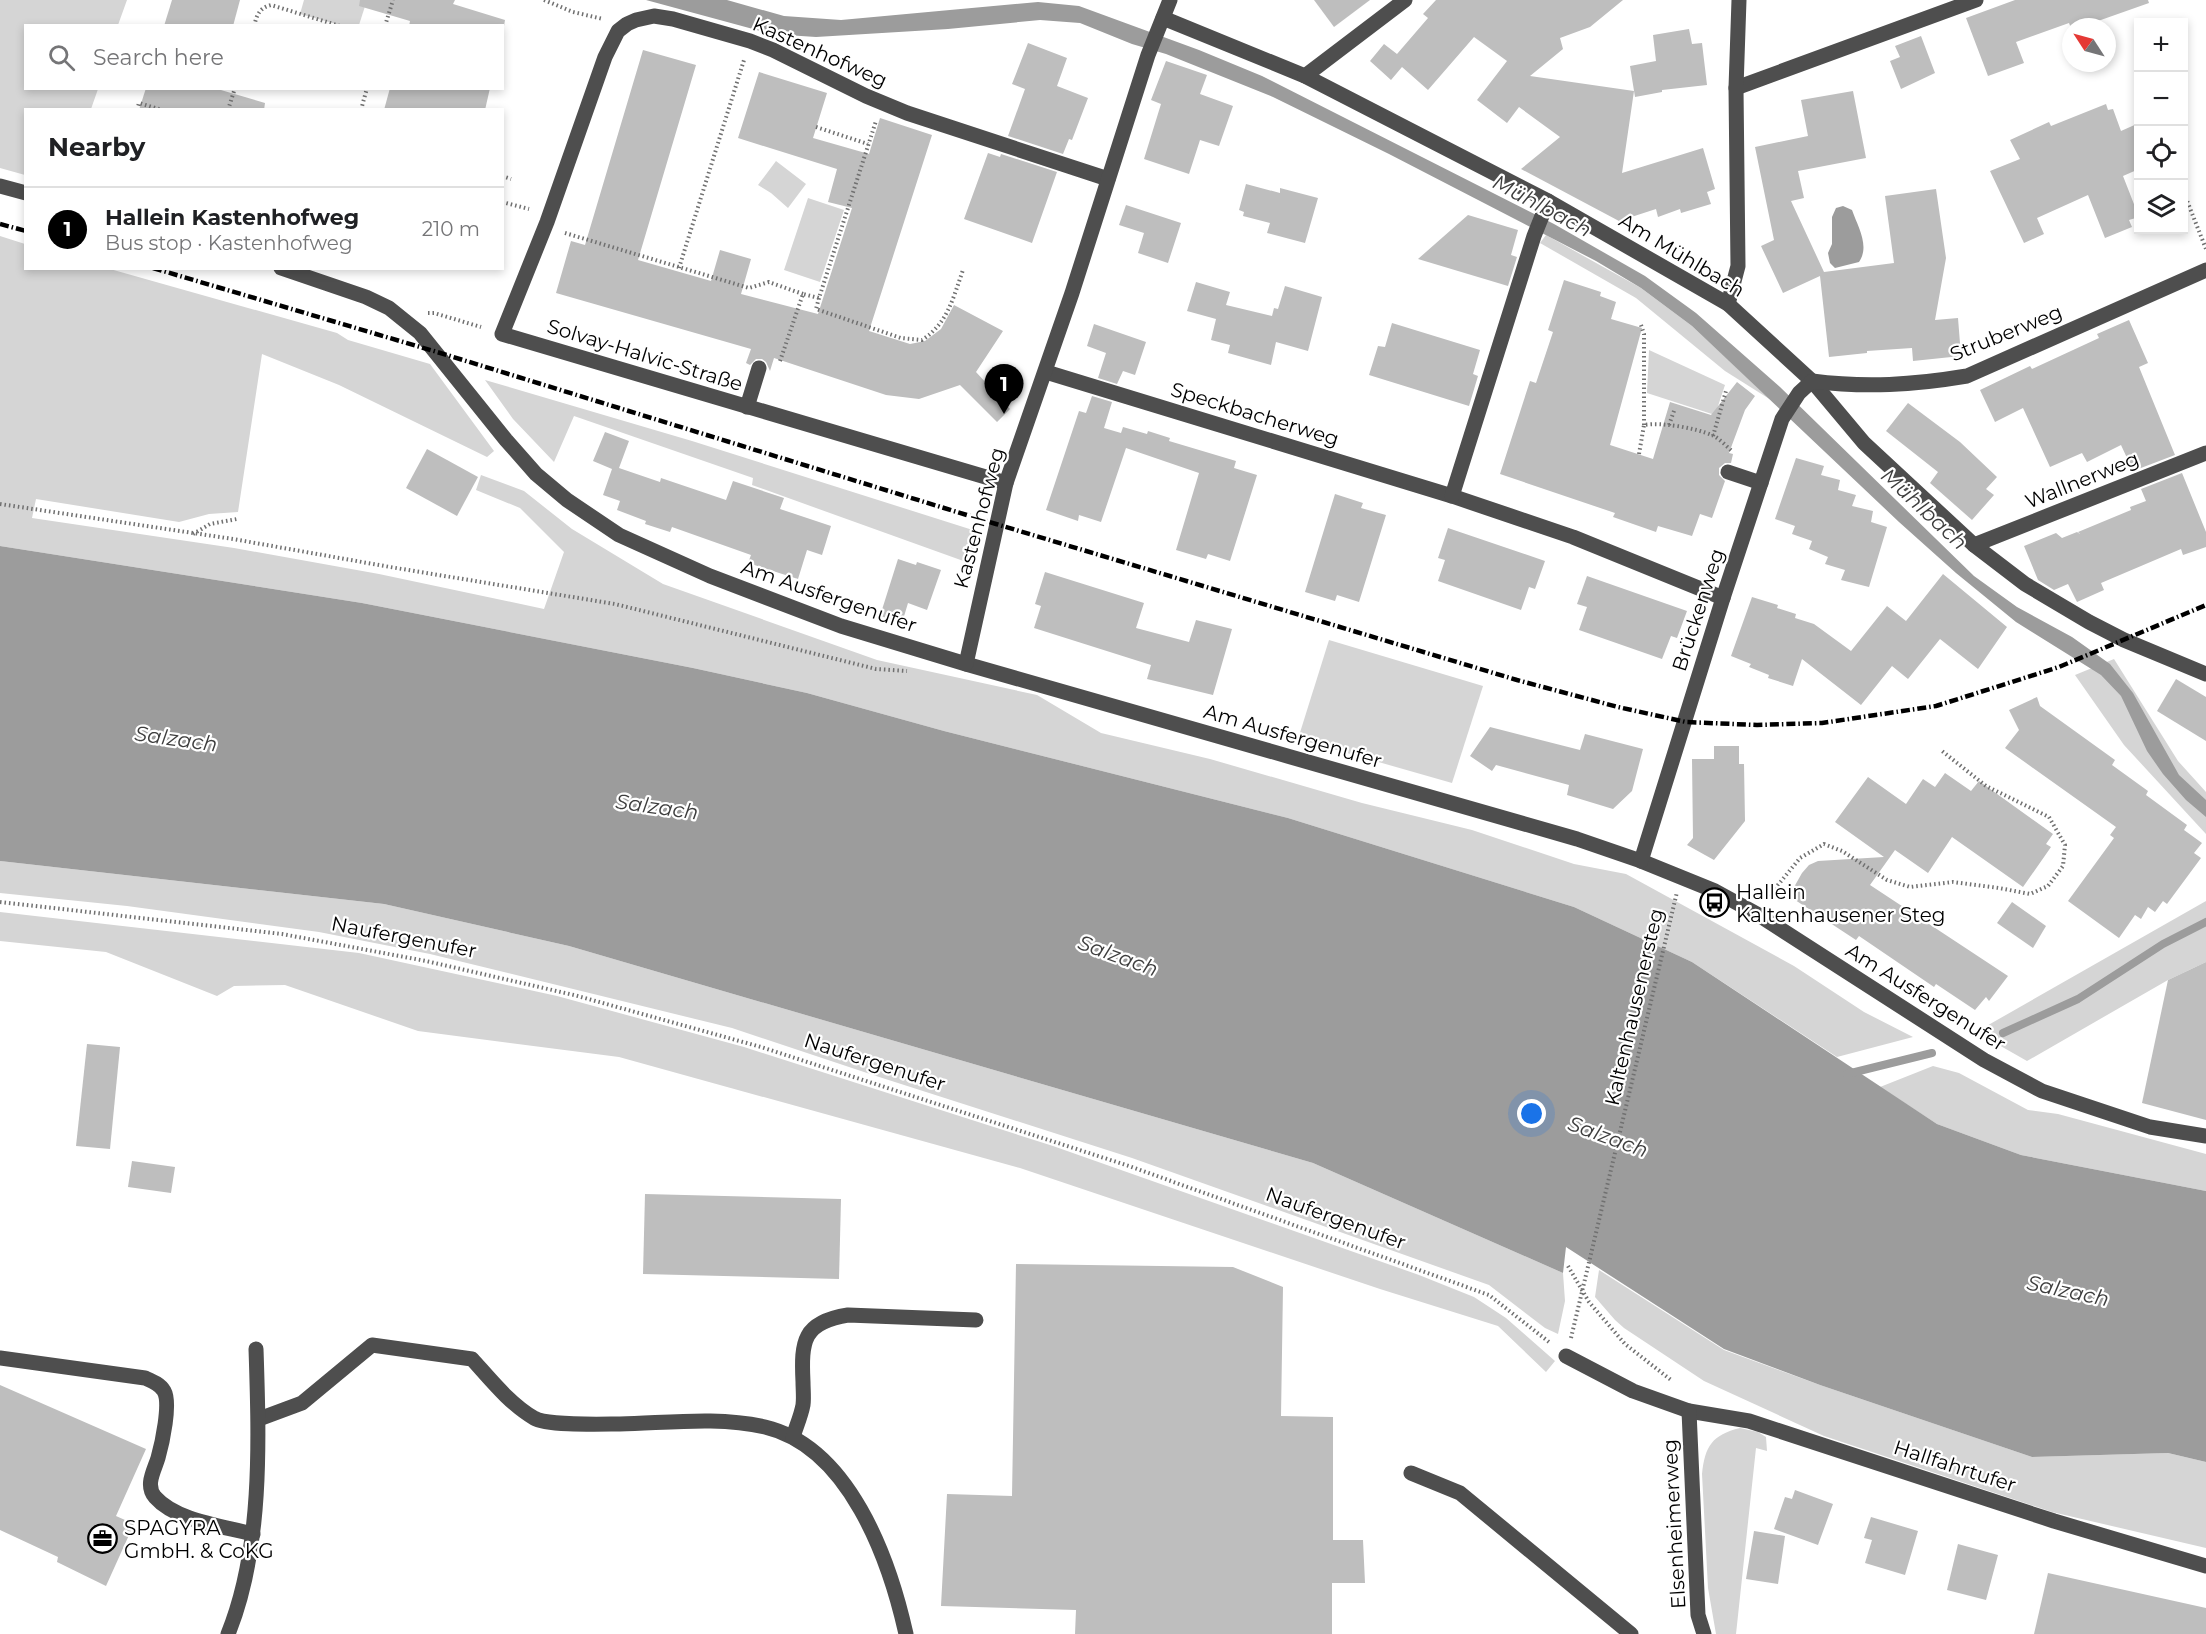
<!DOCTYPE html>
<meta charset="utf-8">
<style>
body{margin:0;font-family:Montserrat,sans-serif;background:#f6f6f6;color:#202124}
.controls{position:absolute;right:18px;top:18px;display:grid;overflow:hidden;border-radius:0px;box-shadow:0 3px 9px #0003}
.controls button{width:54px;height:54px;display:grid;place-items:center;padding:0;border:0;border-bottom:2px solid #e0e0e0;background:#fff;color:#202124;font:30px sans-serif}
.compass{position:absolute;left:2062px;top:18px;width:54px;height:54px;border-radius:50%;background:#fff;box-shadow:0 3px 9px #0003;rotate:306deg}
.you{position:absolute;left:1532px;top:1114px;width:21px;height:21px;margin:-15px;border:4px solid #fff;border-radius:50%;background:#1a73e8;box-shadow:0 0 0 9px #1a73e833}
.badge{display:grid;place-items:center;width:39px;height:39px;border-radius:50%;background:#000;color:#fff;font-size:20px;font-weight:700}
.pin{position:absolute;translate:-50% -50px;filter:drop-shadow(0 2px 3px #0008)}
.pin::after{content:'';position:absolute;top:32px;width:21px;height:18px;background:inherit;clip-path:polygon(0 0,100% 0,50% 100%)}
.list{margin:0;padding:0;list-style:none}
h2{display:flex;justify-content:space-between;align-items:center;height:78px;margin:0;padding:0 24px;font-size:26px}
h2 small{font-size:20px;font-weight:400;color:#757577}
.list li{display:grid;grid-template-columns:39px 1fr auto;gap:18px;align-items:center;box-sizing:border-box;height:84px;padding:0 24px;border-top:2px solid #e0e0e0}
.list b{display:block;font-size:22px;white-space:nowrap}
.list p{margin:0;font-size:20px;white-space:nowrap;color:#757577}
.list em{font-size:20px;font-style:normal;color:#757577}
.icon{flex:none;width:33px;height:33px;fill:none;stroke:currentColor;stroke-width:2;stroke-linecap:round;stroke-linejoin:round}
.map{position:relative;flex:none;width:2206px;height:1634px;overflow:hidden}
.search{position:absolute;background:#fff;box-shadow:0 3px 9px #0003;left:24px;top:24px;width:480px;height:66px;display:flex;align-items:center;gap:15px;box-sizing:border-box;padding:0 21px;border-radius:0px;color:#757577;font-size:22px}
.panel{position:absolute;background:#fff;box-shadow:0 3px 9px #0003;left:24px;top:108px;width:480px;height:162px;border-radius:0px}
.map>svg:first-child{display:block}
.green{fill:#d5d5d5}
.water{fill:#9c9c9c}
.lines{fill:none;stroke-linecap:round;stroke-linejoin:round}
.stream{stroke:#9c9c9c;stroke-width:8}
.building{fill:#bebebe}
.path{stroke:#707070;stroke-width:4;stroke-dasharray:1.5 3;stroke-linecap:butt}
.minor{stroke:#4e4e4e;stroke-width:15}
.rail{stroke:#000;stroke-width:4.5;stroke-dasharray:9 3 1.5 3;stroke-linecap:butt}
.path-bridge{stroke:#707070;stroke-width:4;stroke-dasharray:1.5 3;stroke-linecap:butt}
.labels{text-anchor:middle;stroke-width:4.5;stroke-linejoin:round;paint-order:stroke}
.street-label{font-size:20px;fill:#000;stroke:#fff}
.poi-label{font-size:20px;fill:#000;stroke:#fff;text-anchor:start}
.water-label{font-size:21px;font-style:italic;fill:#3d3d3d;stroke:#fff}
</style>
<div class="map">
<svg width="2206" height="1634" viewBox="0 0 2206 1634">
<rect width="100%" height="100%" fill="#fff"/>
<g class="green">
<polygon points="0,0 127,0 118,25 26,26 26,88 98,89 91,109 26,110 25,175 0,168"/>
<polygon points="304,0 367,0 359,25 340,25 300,14"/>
<polygon points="776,161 806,184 788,208 771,193 758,185"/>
<polygon points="808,198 844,210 820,282 784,270"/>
<polygon points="1546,235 1641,288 1692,326 1771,400 1725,371 1636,298 1540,243"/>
<polygon points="0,236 25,244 26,268 110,269 337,333 348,340 430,364 494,451 487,457 339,385 262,354 238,512 209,514 179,522 36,499 32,518 234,548 379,574 544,609 564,552 520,508 476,490 481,475 524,491 572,529 663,584 877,660 1037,695 1101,733 1210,759 1362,803 1472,830 1574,864 1626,874 1794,966 1864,1012 1913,1037 1837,1057 1692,962 1574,907 1288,818 944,731 807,693 693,668 362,603 0,546"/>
<polygon points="1649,350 1725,385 1715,415 1647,393"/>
<polygon points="485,380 692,441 979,532 969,563 752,485 753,478 574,416 554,462 513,419"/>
<polygon points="1329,640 1483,686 1452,783 1298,739"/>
<polygon points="2114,659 2178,761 2206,792 2206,834 2124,745 2075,675"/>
<polygon points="0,861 384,904 569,946 1313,1163 1563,1273 1565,1301 1558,1334 1545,1328 1489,1285 1132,1158 873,1075 732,1028 430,954 319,932 127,906 0,893"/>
<polygon points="2206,901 2206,962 2168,980 2027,1061 1976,1032"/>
<polygon points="0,912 359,953 557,996 744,1047 1053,1146 1419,1275 1474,1297 1506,1318 1555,1361 1546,1372 1498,1326 1380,1289 1020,1168 619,1057 418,1031 285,985 234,986 217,996 106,952 0,941"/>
<polygon points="1933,1066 1959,1073 2028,1110 2058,1114 2206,1154 2206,1191 2021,1155 1937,1124 1880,1087"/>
<polygon points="1599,1270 1724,1350 1820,1385 2032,1457 2168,1453 2206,1462 2206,1548 2052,1512 1824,1436 1704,1381 1624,1328 1615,1320 1595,1297"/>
<path d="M1740,1428L1758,1432L1766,1437L1767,1451L1756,1448L1736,1634H1716L1708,1588L1702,1474C1705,1446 1712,1435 1740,1428Z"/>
</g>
<g class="water">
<polygon points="646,0 727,0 784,16 841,20 1038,2 1079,6 1199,50 1262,76 1554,224 1645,276 1696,313 1780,387 1974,576 2017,607 2072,637 2110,664 2133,693 2179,775 2206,800 2206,817 2186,800 2163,774 2147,751 2121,696 2101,675 2016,622 1956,573 1899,522 1692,326 1641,288 1596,261 1389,154 1273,97 1166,54 1132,44 1080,23 1040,20 948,29 816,37 771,34"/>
<path d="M1843,206L1852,210C1858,227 1870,246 1859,262L1835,268L1830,263L1828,253L1832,244V217L1836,208Z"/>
<polygon points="0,546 362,603 693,668 807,693 944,731 1288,818 1574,907 1692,962 1937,1124 2021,1155 2206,1191 2206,1462 2168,1453 2032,1457 1820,1385 1724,1349 1566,1247 1563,1273 1313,1163 569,946 384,904 0,861"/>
</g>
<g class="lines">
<g class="stream">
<polyline points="2003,1033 2078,999 2163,944 2206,922"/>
<polyline points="1847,1074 1932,1053"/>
</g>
</g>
<g class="building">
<polygon points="172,0 240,0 233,26 164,26"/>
<polygon points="360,0 455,0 453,4 505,20 504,26 409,26 410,21 359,6"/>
<polygon points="1314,0 1370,0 1334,27"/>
<polygon points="1436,0 1623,0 1590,27 1560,38 1563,49 1530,76 1634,91 1622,173 1703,148 1715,189 1707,192 1711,204 1681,213 1680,209 1658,217 1656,209 1619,221 1521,169 1560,137 1519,107 1507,123 1477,100 1507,61 1474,37 1428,90 1402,67 1391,80 1370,61 1384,44 1397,54 1428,18 1423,14"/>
<polygon points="2015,0 2148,0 2149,3 2081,27 2071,28 2069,23 2016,42 2024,63 1988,76 1966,18"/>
<polygon points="1689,29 1692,44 1702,43 1707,85 1662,90 1662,92 1635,97 1630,66 1656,61 1653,35"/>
<polygon points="1921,36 1935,73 1901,89 1890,61 1900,57 1895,46"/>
<polygon points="1028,43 1067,58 1057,86 1088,98 1072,140 1069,139 1063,154 1008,136 1025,89 1012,84"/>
<polygon points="643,50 696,65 638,260 711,281 720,250 751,259 741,294 818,314 852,208 828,202 837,169 738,138 759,72 827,93 813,138 869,154 880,118 932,135 869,331 910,344 925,341 941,329 954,305 1003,331 976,372 1010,409 997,422 960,385 919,399 886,395 774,358 770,371 766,362 762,359 756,359 750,365 746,363 751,349 556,293 571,241 585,245"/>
<polygon points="1166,61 1207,75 1200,94 1233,106 1219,146 1200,140 1189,174 1144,159 1161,104 1151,100"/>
<polygon points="146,88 214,88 265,103 264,110 139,110"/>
<polygon points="390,88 490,88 485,110 384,110"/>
<polygon points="1853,91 1866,158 1798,171 1804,198 1791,201 1824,272 1894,263 1885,196 1936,189 1946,258 1935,320 1958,318 1961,356 1913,361 1912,348 1867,351 1867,353 1829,357 1820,276 1783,293 1761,246 1774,240 1755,147 1808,136 1801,100"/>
<polygon points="2106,104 2108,110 2113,109 2121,131 2139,123 2139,169 2123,176 2139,217 2129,220 2132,227 2105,238 2088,195 2037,218 2044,234 2024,243 1990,171 2020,159 2010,140 2049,122 2051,126"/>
<polygon points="988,153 1000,157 1001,154 1057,172 1032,243 964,219"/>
<polygon points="1246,184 1280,193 1280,188 1318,198 1305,243 1267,233 1270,223 1243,216 1244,212 1239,210"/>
<polygon points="1126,205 1181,223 1168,263 1138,253 1144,233 1119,225"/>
<polygon points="1468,215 1518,230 1511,255 1517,257 1508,286 1418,259"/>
<polygon points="1564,280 1601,292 1600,296 1616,302 1611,319 1642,328 1610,445 1653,459 1670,402 1711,415 1737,382 1755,396 1745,410 1729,453 1733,454 1731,463 1725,463 1719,468 1719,475 1725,481 1712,518 1700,514 1692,536 1658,526 1656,532 1613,517 1615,513 1500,474 1530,381 1536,383 1553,332 1548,330"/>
<polygon points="1196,282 1230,292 1226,305 1272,316 1274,308 1278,309 1285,286 1322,297 1308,351 1276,342 1271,365 1228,353 1230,345 1211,340 1216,319 1187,311"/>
<polygon points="2129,320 2148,363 2139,367 2175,455 2133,471 2121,445 2087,462 2082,453 2050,467 2023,408 1995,422 1980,390 2030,366 2032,369 2099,338 2097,334"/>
<polygon points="1392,323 1480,350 1473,374 1478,376 1469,406 1369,375 1378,346 1385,347"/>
<polygon points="1094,324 1146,342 1135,375 1123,371 1117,384 1098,378 1106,353 1087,346"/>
<polygon points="1092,396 1112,402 1104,428 1121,433 1123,427 1147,434 1148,431 1170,438 1169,441 1236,461 1234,468 1257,475 1230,561 1208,554 1206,559 1176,550 1199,473 1126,448 1101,522 1079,515 1078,521 1046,510 1079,411 1086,413"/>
<polygon points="1908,403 1960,442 1997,477 1986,489 1994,495 1972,520 1930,483 1938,472 1886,431"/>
<polygon points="605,432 629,441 619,468 660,482 661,478 726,500 733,481 784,498 780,509 831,526 822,555 807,550 798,579 748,563 751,555 672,527 670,532 645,524 646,521 617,510 620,501 603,495 612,469 593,461"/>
<polygon points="427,449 478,477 457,516 406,488"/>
<polygon points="1796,458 1824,466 1821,475 1840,480 1838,490 1856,495 1852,506 1873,511 1871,522 1887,527 1869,587 1841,580 1845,570 1825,564 1828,557 1809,549 1812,541 1792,534 1795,526 1775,519"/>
<polygon points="2182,473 2206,532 2206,547 2183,555 2181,549 2101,583 2104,590 2077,602 2068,584 2054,590 2038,580 2024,546 2056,533 2062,538 2077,532 2080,534 2078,532 2131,510 2130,507 2146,501 2141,489"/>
<polygon points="1335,494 1363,503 1361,508 1386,515 1359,602 1337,595 1335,601 1305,592"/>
<polygon points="1448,528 1545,561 1535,589 1529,587 1521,610 1438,581 1445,560 1438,558"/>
<polygon points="898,559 916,565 917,562 941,570 927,610 908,603 902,623 880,616"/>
<polygon points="1045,572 1144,603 1136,628 1189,642 1196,620 1232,629 1213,695 1147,679 1151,665 1034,628 1041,606 1035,604"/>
<polygon points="1943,574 2007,627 1978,669 1940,639 1908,679 1892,666 1861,705 1802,659 1793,686 1768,678 1769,675 1749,667 1751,664 1731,656 1752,597 1778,605 1777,608 1796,614 1795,618 1814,624 1851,651 1887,606 1906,621"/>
<polygon points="1587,576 1687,611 1677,638 1671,636 1662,659 1579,630 1587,607 1577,604"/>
<polygon points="2176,679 2206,697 2206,741 2157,711"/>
<polygon points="2037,697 2040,706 2115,760 2112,765 2148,791 2146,795 2187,825 2184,830 2202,843 2194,853 2201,858 2167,904 2163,901 2155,912 2148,907 2141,919 2135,915 2119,938 2068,901 2114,838 2110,835 2116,827 2005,748 2019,730 2009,710"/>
<polygon points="1490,727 1580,750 1585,734 1643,749 1632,791 1613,809 1567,795 1569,785 1496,765 1492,771 1470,756"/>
<polygon points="1714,746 1739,746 1739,764 1744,764 1745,821 1714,860 1687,845 1693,838 1692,759 1714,759"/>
<polygon points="1945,773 1971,791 1979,781 2053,834 2046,844 2051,847 2023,887 1952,837 1928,873 1895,850 1870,885 2008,976 1989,1001 1986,997 1975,1010 1936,984 1934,987 1859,936 1856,940 1789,896 1802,873 1809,865 1818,861 1884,857 1835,822 1868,777 1906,804 1923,779 1935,787"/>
<polygon points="2012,902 2046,926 2033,948 1997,923"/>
<polygon points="2206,962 2206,1120 2142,1103 2168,980"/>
<polygon points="87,1044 120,1047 110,1149 76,1146"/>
<polygon points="132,1161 175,1167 171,1193 128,1187"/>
<polygon points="645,1194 841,1199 839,1279 643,1274"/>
<polygon points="1016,1264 1233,1267 1283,1287 1281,1416 1333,1417 1333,1540 1363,1540 1365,1583 1332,1583 1332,1634 1075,1634 1076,1610 941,1606 947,1494 1012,1496"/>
<polygon points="0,1385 146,1449 116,1516 134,1524 106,1586 57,1562 58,1557 0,1530"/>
<polygon points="1795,1490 1833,1504 1818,1545 1774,1529 1785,1497 1792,1499"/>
<polygon points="1871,1517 1918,1531 1905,1575 1865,1563 1872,1540 1864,1538"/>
<polygon points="1754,1531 1785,1536 1778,1584 1746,1579"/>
<polygon points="1958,1544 1998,1555 1986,1600 1947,1590"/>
<polygon points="2048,1573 2206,1608 2206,1634 2034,1634"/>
</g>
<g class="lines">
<g class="path">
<polyline points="544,0 573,12 603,19"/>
<path d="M254,26C257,15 259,8 271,5L340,26"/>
<polyline points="385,26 393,0"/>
<polyline points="137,110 139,103 162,110"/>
<polyline points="228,110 235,88"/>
<polyline points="361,110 367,88"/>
<polyline points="816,127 868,144"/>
<polyline points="502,176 511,179"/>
<polyline points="2184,193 2206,249"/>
<polyline points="502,202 529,209"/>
<polyline points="565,233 749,288 769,282 803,294"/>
<polyline points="679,268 744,60"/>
<path d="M819,298L816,309L901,338L922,340C948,323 953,298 963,270"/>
<polyline points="428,313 434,313 481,327"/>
<polyline points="1641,325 1644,334 1644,425"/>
<polyline points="780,361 803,294 819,298 876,121"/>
<polyline points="1669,425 1675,408"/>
<polyline points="1713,436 1726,391"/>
<path d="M1639,454L1644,425C1662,422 1695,428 1712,435C1719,438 1726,446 1732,451"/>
<polyline points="0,504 233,539 390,567 615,604 876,669 907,671"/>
<polyline points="193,534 210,524 237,519"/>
<polyline points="1769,896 1800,858 1824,844 1842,851 1887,880 1910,887 1953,882 1999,888 2030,894 2048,886 2063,866 2065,845 2049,817 1986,786 1942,751"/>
<polyline points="0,902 282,934 426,961 574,995 761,1047 1129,1166 1489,1295 1549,1342"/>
<polyline points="1568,1266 1589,1302 1625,1344 1671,1380"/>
</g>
<g class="minor">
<polyline points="1163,18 1305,76 1548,201 1728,304 1812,381 1864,443 1974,545 2025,584 2089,622 2124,640 2206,674"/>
<polyline points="1305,76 1405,0"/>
<polyline points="1736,88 1976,0"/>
<polyline points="0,186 26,193"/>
<polyline points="281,268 366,297 389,308 420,333 506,440 536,474 567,500 619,535 710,576 841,626 966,664 1577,839 1641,861 1715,891 1757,914 1984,1060 2042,1091 2150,1127 2206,1136"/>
<polyline points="1728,304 1738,266 1736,88 1739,0"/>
<polyline points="1046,372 1452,496 1573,537 1723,598"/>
<polyline points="747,407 759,368"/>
<polyline points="1728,472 1761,483"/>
<polyline points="1006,483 502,334 547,222 605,57 618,31 627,24 636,20 654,16 673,19 750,41 773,50 866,96 907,113 1108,179"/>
<polyline points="1452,496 1534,236 1548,201"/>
<polyline points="1974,545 2206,453"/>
<polyline points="966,664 1006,483 1072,293 1148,55 1170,0"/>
<path d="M1641,861L1723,598L1782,419L1799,393L1812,381C1866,388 1913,385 1967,376L2206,270"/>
<polyline points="1566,1356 1633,1391 1689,1411 1749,1421 2054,1521 2206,1566"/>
<path d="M0,1358L145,1378C152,1381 160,1384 164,1391C171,1403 162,1444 158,1458C154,1471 145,1485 155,1497C176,1521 223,1526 253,1534"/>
<polyline points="1689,1411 1698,1615 1704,1634"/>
<path d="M259,1419L302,1403L372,1345L472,1359C491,1380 510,1404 534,1418C547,1426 603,1424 620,1424C667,1423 718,1416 765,1427C849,1447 889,1558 906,1634"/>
<path d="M793,1437C796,1427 801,1416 803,1405C804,1398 803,1389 803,1382C801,1341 803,1322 848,1315L976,1320"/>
<polyline points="1411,1473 1460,1493 1631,1634"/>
<path d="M228,1634C263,1548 259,1440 256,1349"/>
</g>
<g class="rail">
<polyline points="0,224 26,231"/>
<polyline points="153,268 437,352 996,524 1517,680 1618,707 1686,722 1757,725 1822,723 1936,706 2059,667 2206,605"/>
</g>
<polyline class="path-bridge" points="1571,1338 1677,892"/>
</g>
<defs>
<symbol id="bus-ring" viewBox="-11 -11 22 22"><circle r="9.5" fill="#fff" stroke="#000" stroke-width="1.5"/><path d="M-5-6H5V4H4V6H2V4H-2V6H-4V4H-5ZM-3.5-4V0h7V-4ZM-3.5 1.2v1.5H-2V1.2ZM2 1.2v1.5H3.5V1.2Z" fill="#000"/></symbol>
<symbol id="office-ring" viewBox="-11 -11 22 22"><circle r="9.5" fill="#fff" stroke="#000" stroke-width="1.5"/><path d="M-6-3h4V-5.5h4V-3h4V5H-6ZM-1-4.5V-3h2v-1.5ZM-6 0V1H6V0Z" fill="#000"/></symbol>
</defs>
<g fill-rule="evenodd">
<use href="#bus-ring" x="1698" y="886" width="33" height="33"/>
<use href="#office-ring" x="86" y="1522" width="33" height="33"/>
</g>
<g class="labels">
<g class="street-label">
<text transform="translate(820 52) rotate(24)" y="7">Kastenhofweg</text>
<text transform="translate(1682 255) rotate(31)" y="7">Am Mühlbach</text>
<text transform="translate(2006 333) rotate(-22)" y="7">Struberweg</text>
<text transform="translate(645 355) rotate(17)" y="7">Solvay-Halvic-Straße</text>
<text transform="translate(1255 414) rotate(17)" y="7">Speckbacherweg</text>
<text transform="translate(2082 480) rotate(-22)" y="7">Wallnerweg</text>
<text transform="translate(979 518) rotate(-75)" y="7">Kastenhofweg</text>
<text transform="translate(829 596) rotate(19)" y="7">Am Ausfergenufer</text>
<text transform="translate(1698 610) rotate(-72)" y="7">Brückenweg</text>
<text transform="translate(1293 736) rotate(16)" y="7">Am Ausfergenufer</text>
<text transform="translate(404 937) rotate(11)" y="7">Naufergenufer</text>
<text transform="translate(1926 997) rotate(32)" y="7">Am Ausfergenufer</text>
<text transform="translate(1634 1007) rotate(-77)" y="7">Kaltenhausenersteg</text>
<text transform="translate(875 1062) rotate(18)" y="7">Naufergenufer</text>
<text transform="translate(1336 1218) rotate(20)" y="7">Naufergenufer</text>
<text transform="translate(1955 1466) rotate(18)" y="7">Hallfahrtufer</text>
<text transform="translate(1674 1524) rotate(-93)" y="7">Elsenheimerweg</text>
</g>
<g class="poi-label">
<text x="1736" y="899">Hallein<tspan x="1736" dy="23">Kaltenhausener Steg</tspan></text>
<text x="124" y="1535">SPAGYRA<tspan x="124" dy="23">GmbH. &amp; CoKG</tspan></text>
</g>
<g class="water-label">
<text transform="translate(1542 206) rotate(28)" y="7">Mühlbach</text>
<text transform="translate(1924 509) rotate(43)" y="7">Mühlbach</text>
<text transform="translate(176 739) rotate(8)" y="7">Salzach</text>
<text transform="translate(657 807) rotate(8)" y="7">Salzach</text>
<text transform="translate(1118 956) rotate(20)" y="7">Salzach</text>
<text transform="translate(1608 1137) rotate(20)" y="7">Salzach</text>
<text transform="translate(2068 1291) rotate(12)" y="7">Salzach</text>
</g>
</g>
</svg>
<div class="controls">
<button>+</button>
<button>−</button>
<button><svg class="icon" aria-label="locate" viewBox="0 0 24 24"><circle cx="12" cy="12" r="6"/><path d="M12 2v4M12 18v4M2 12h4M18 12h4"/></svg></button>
<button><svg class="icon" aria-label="layers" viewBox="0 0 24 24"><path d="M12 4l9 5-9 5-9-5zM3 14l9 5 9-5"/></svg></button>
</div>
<svg class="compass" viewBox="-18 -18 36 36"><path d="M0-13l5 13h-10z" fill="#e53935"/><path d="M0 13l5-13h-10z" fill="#757577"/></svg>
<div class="you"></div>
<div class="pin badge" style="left:1004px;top:414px">1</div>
<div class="search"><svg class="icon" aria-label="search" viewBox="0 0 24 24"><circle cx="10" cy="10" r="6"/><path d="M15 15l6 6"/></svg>Search here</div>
<section class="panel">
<h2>Nearby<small></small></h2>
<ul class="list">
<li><span class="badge">1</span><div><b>Hallein Kastenhofweg</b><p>Bus stop · Kastenhofweg</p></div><em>210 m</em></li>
</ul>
</section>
</div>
